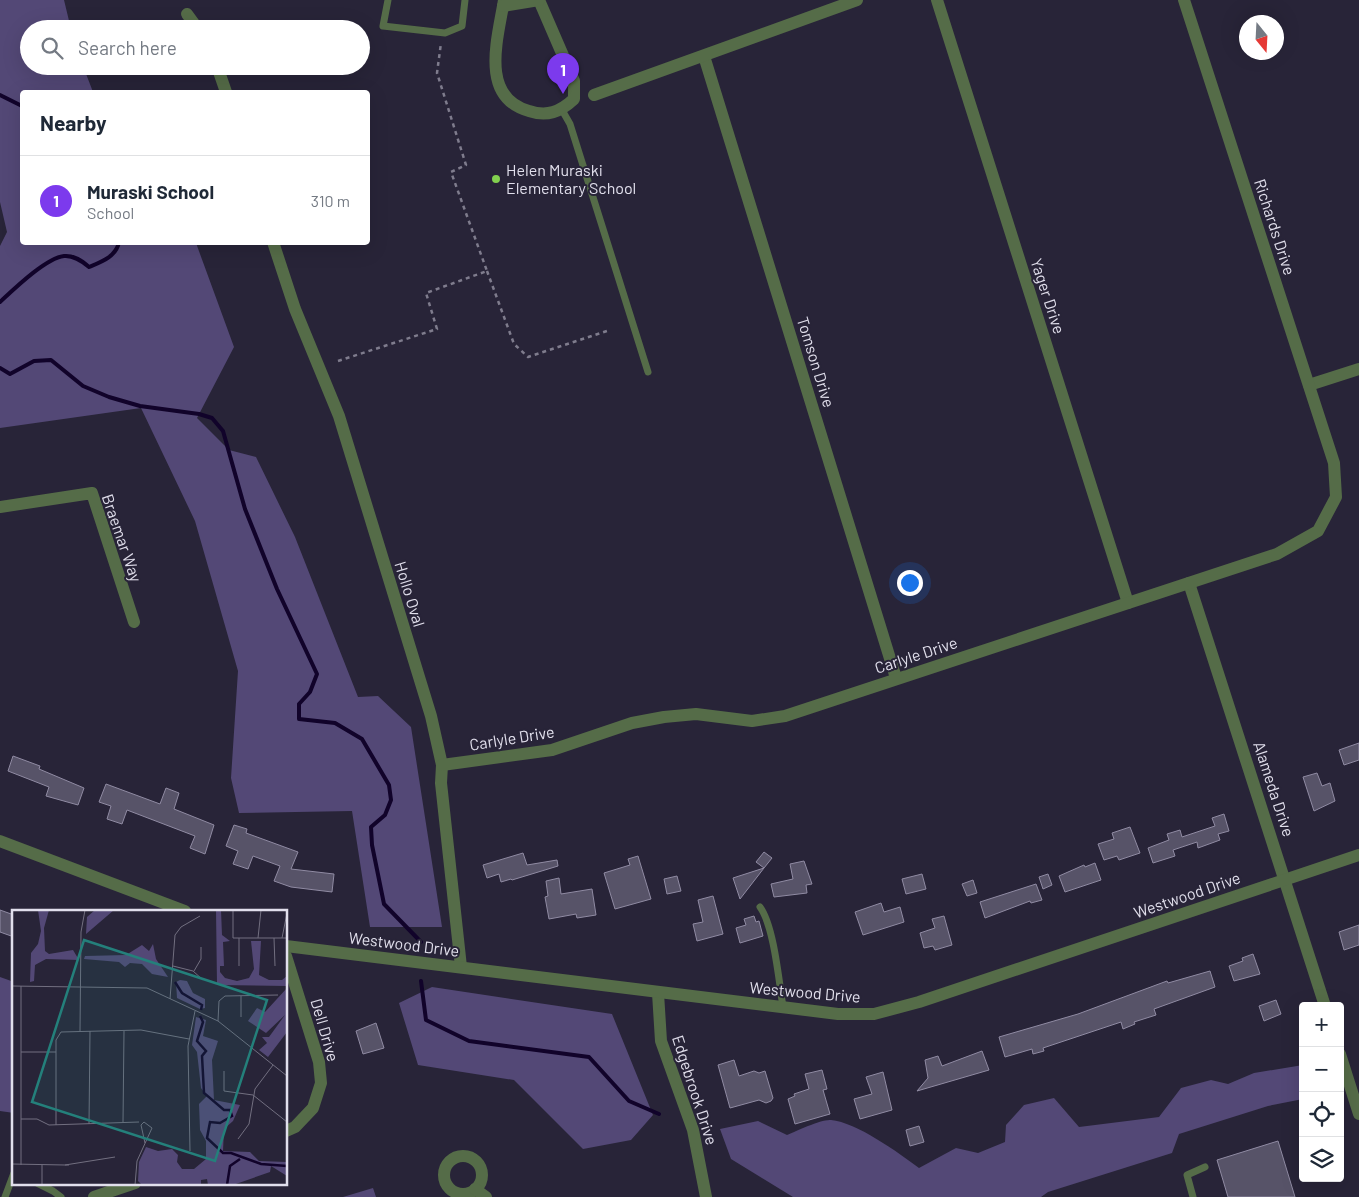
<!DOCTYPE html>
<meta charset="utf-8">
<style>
body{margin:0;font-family:Barlow,sans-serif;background:#f2f2f3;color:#1f2937}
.controls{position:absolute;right:15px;bottom:15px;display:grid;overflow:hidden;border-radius:5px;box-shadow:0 5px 20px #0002}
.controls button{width:45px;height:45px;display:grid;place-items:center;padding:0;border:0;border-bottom:1px solid #e0e1e3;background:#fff;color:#1f2937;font:25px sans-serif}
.compass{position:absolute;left:1239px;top:15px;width:45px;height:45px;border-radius:50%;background:#fff;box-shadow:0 5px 20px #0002;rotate:162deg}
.you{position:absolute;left:909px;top:582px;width:18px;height:18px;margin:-12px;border:4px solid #fff;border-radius:50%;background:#1a73e8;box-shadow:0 0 0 8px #1a73e833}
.badge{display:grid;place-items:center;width:32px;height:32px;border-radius:50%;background:#7c3aed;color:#fff;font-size:16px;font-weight:700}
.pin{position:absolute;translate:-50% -41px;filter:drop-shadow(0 1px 2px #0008)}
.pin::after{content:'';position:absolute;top:26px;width:18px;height:15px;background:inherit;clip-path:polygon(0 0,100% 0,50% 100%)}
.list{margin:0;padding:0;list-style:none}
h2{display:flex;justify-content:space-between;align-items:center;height:65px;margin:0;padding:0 20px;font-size:21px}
h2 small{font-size:16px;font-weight:400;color:#747a83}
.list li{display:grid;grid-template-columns:32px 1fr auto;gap:15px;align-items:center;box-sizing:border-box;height:90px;padding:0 20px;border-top:1px solid #e0e1e3}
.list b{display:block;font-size:19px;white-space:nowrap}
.list p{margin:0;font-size:16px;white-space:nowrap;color:#747a83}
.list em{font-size:16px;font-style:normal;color:#747a83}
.icon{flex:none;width:28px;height:28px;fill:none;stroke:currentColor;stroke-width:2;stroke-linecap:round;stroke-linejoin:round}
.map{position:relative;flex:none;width:1359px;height:1197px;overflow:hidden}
.search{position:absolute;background:#fff;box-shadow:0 5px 20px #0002;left:20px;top:20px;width:350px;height:55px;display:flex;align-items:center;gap:12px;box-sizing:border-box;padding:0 18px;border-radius:28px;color:#747a83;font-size:19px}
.panel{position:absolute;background:#fff;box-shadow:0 5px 20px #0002;left:20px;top:90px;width:350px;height:155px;border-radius:5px}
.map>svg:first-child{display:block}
.forest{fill:#534876}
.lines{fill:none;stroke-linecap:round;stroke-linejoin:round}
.stream{stroke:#11032a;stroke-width:4}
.building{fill:#575368;stroke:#908ba3}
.path{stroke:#7f7c8d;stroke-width:2.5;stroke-dasharray:4 4;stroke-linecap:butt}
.service{stroke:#556c48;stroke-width:7}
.minor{stroke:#556c48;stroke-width:12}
.tertiary{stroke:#556c48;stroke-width:12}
.poi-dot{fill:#82d04f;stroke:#282438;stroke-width:2}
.labels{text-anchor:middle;stroke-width:4;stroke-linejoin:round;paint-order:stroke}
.poi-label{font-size:16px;fill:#e1dfec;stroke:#282438;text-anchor:start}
.street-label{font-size:16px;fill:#e1dfec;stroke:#282438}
.inset-river{fill:none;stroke:#11032a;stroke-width:2.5}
.inset-road{fill:none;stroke:#726f80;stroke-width:1}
.view{fill:#24807b;fill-opacity:0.15;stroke:#24807b;stroke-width:2.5}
.inset-edge{fill:none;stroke:#e1dfec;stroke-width:2.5}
</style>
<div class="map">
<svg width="1359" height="1197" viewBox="0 0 1359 1197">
<rect width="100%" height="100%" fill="#282438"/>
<g class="forest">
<polygon points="0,0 64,0 71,29 29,29 29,66 83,66 93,92 22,92 22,242 196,243 234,347 197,418 229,450 256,457 295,537 358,697 378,696 411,727 442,927 370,927 352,811 239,813 231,778 238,671 195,521 141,408 0,428 0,246 7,232 0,202"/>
<polygon points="0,977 14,982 14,1113 0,1111"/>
<polygon points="432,987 612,1014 653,1115 631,1140 583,1149 514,1080 418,1065 399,1003"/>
<path d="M1303,1065V1099L1268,1106L1179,1134L1172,1153L1048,1192L1041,1197H793L731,1159L720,1129L758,1121L787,1135C797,1131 821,1119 831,1120C856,1122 899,1153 919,1168L956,1148L978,1153L1005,1142L1006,1125L1024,1105L1054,1098L1079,1127L1159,1117L1181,1088L1211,1080L1228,1084L1254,1073Z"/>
<polygon points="373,1188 376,1197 343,1197"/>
</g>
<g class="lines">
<g class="stream">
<polyline points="0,95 22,106"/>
<path d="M0,302C14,289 46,258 64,256C74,255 82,261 89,267C101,262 116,257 119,242"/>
<polyline points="0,368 10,374 34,361 51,360 83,386 109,397 140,406 199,414 212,418 223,431 245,509 277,589 317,674 310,692 299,704 299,719 335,723 362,739 389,785 391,800 385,815 371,827 372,845 384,904 421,942"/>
<polyline points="421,981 426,1020 469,1041 589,1057 629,1101 659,1114"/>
</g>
</g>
<g class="building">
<polygon points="1359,743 1359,760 1344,765 1339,750"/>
<polygon points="13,756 40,766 39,769 84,788 78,805 46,796 49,787 8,771"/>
<polygon points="1317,773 1322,786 1330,783 1335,801 1314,811 1303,777"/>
<polygon points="106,784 160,804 166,788 179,793 174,809 214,825 205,854 190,848 195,836 127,810 122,824 107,819 111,806 99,802"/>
<polygon points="1224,814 1229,831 1218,834 1220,840 1198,848 1197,842 1173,850 1175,856 1153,863 1148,848 1169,840 1167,834 1180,830 1182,837 1215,826 1212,818"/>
<polygon points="234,825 247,829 246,833 298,852 291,869 334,874 332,892 291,887 274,881 280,866 253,856 248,869 233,864 238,851 226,846"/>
<polygon points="1130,827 1140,853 1119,860 1117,856 1104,860 1098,844 1114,839 1112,833"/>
<polygon points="764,852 772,858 764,868 756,862"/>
<polygon points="523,853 527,865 557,860 558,866 512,880 511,879 501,882 499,874 487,878 483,865"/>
<polygon points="638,856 651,899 615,909 604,873 630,865 628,859"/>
<polygon points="804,861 812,884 806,885 807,893 774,897 771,884 793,879 790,864"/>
<polygon points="1095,863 1101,880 1065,892 1059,876 1084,865 1085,867"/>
<polygon points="764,868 740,899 733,878"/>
<polygon points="922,874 926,889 906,894 902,879"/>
<polygon points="1048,874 1052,885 1043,889 1039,877"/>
<polygon points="677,876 681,891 667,894 664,879"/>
<polygon points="559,878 561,894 592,889 596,915 577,918 576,914 549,919 545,897 548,896 546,881"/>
<polygon points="973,880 977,893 967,896 962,884"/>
<polygon points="1036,884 1042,900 1031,903 1030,901 985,918 980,902"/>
<polygon points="713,896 723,934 697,941 693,924 703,922 698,900"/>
<polygon points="881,903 884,912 900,907 904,922 863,935 855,912"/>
<polygon points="0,910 14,915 14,937 0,932"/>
<polygon points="754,916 756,922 759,921 763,936 740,943 736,928 746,925 744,919"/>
<polygon points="944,916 952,945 935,950 933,946 924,948 920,933 935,928 932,919"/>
<polygon points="1359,925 1359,945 1344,950 1339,932"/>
<polygon points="1253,954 1260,974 1234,981 1229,966 1243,961 1242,958"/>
<polygon points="1210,971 1215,987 1154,1009 1156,1015 1134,1022 1135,1024 1123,1029 1121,1022 1043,1048 1044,1051 1033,1054 1032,1049 1005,1057 999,1037 1078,1014 1167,981 1168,983"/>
<polygon points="1276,1000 1281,1014 1264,1021 1259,1006"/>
<polygon points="376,1023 384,1048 363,1054 356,1031"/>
<polygon points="982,1051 989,1070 917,1091 928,1078 925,1060 938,1056 942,1066"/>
<polygon points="734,1060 739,1076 754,1071 759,1073 765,1071 773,1098 771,1101 766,1103 759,1100 730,1108 718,1065"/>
<polygon points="822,1070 827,1089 823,1090 830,1114 795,1124 788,1099 795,1096 794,1094 809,1089 805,1074"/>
<polygon points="883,1072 892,1110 860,1119 854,1099 872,1094 866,1077"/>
<polygon points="919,1126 924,1142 910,1146 906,1130"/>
<polygon points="1278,1141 1295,1197 1228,1197 1217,1160"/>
</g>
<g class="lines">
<g class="path">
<polyline points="487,271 514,344 528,357 610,330"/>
<polyline points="338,361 437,329 426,293 487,271 451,172 466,165 437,73 441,43"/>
</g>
<g class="service">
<polyline points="388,0 383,26 445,33 462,26 465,0"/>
<polyline points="562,110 570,124 648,372"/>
<path d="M760,907C774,926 779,982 783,1007"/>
<polyline points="37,1183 53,1191 61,1197"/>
<polyline points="5,1197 14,1173"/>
<polyline points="1193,1197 1187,1175 1205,1167"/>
</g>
<g class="minor">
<path d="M504,0C498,38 479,97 529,111C547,117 560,112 574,99V81L539,0"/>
<polyline points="937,0 1128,603"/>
<polyline points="503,6 539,0"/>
<polyline points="187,14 198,29"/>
<polyline points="704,56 896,678"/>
<polyline points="217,66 226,92"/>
<polyline points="594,95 857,0"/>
<polyline points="273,242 295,309 339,416 431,716 442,765 441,783 461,967"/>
<polyline points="1309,385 1359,369"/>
<polyline points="0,507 92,493 134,622"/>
<polyline points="1189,583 1325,1006"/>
<polyline points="442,765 552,750 632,723 664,717 696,714 752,721 785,716 1277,554 1318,531 1336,497 1334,463 1184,0"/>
<polyline points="286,956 319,1062 321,1083 313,1108 295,1127 286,1131"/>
<polyline points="658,993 661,1041 693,1130 706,1197"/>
<polyline points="1340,1054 1359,1114"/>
<circle cx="463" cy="1175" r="19"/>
<polyline points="475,1189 486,1197"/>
<polyline points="94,1197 135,1183"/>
</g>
<g class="tertiary">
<polyline points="0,841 185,911"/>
<polyline points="286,946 838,1014 874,1014 919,1002 1359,855"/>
</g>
</g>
<circle class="poi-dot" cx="496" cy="179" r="5"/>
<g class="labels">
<g class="poi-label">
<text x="506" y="176">Helen Muraski<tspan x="506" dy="18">Elementary School</tspan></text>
</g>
<g class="street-label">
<text transform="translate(1275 227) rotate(72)" y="6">Richards Drive</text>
<text transform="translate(1048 296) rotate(72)" y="6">Yager Drive</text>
<text transform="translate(816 362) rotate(73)" y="6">Tomson Drive</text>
<text transform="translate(122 538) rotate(71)" y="6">Braemar Way</text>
<text transform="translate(410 594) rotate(73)" y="6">Hollo Oval</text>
<text transform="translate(916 655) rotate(-18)" y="6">Carlyle Drive</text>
<text transform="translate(512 738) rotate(-9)" y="6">Carlyle Drive</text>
<text transform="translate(1274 789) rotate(72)" y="6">Alameda Drive</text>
<text transform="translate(1187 895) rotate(-19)" y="6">Westwood Drive</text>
<text transform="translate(404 944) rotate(7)" y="6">Westwood Drive</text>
<text transform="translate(805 992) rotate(5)" y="6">Westwood Drive</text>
<text transform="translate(325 1030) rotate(74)" y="6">Dell Drive</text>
<text transform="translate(695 1090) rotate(72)" y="6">Edgebrook Drive</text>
</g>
</g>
<g transform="translate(12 910)">
<rect width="275" height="275" fill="#282438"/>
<path d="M26,0H37L32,18L33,41L37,44L61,40L67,50L34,49L23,55L22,71L18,72L19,43L26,34L29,21ZM83,0H102L74,24L75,7ZM204,0H209L210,25L218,31L211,32L212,56H208V62L213,68L225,71L237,68L242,59L239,31H249L247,65L257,70H270L275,66V76L205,75ZM141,34L144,49L156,67L140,64L130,54L118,53L113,57L107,52L72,49L73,46L114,45L130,35L137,41ZM168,70L175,71L181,83L193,89V98L188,99L165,88L164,72ZM275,78V122L256,147L247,140L255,133L250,127H257L273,105L254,123L236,111L245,98L253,102ZM184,107L194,110L191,126L206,131L200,150L202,190L228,195L221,211L212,219L211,241L238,242L247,251L275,252V266L259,256L258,262L221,275H196L195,269L189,270V275H130L126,271L127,252L134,237L146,241L160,239L166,245L165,252L170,259H182L194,249V231L188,220L187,194L195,186L189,178L185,142L180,135Z" fill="#534876"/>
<path class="inset-river" d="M163,72L170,83L190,95L189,100M188,106L191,112L185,131L194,141L190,146L192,183L212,200H218L220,206L208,213L198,212L195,228L211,243H219L249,254L275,256M215,275L218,256L228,249"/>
<path class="inset-road" d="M221,0V28H275M227,28V56M246,28L249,0M262,28L263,56M270,28L275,3M161,56L181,61L191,70M182,61L189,49V37M0,76L135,78L206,111L275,166M229,86V107M158,89L163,25L169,17L188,6M206,111L207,91L213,86L266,85M68,121L69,22L73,0M9,142H44M212,161V181L241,185L275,212M9,209H25L37,215L127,212M111,212L112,121M77,214L78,121M44,215V130L49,122L129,120L177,129M226,229L237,214L243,179L261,155M178,241L176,136L183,101M0,254L53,255M9,255V76M30,255V275M57,255H53L103,247M123,275L125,251L140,218L132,212L129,215L133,233"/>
<path class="view" d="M72,30L255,90L203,251L20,192Z"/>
<rect width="275" height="275" class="inset-edge"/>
</g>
</svg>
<div class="controls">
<button>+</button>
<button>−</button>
<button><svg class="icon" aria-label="locate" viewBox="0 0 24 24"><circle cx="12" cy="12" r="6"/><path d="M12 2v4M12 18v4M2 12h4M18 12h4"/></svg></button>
<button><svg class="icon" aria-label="layers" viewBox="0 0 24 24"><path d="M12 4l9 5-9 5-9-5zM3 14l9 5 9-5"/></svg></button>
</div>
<svg class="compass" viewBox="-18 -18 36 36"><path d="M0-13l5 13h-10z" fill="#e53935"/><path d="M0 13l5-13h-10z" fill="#747a83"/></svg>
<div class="you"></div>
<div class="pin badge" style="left:563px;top:94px">1</div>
<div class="search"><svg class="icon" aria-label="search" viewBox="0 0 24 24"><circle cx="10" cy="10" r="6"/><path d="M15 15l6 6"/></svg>Search here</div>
<section class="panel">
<h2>Nearby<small></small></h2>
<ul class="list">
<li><span class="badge">1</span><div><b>Muraski School</b><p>School</p></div><em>310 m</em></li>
</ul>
</section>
</div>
